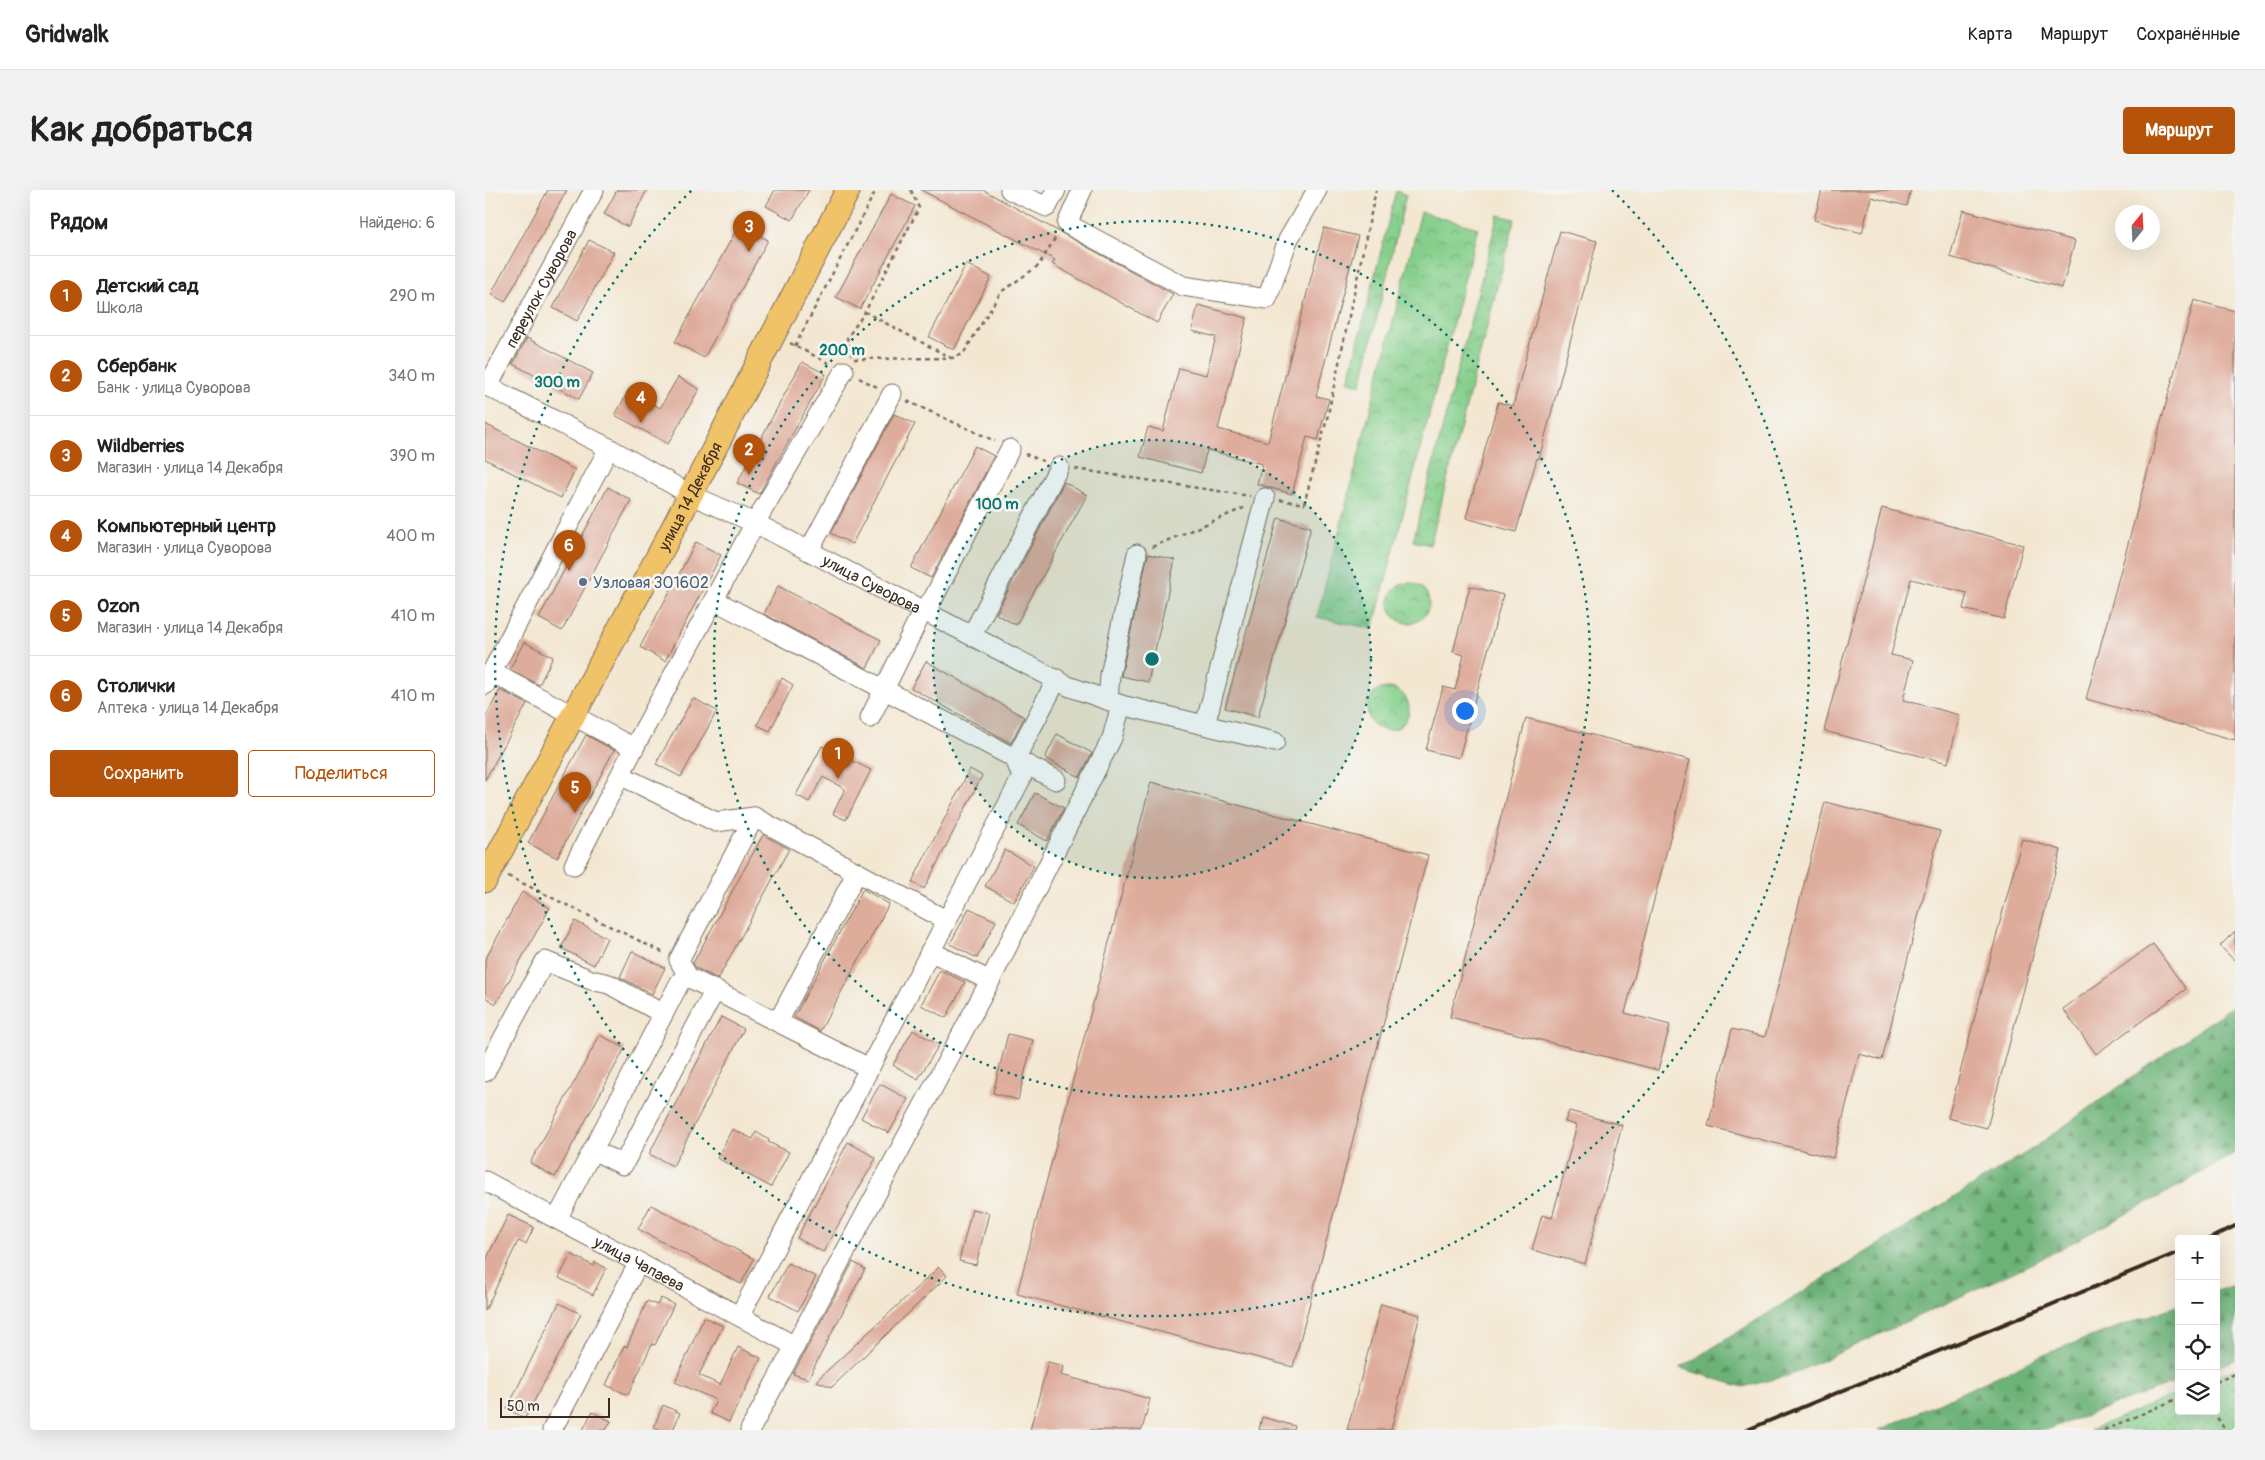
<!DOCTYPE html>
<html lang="ru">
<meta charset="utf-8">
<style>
body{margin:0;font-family:Pangolin,sans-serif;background:#f2f2f2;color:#222}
.controls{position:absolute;right:15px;bottom:15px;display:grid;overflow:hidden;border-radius:5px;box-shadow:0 5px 20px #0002}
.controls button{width:45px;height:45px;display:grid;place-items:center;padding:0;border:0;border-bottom:1px solid #e0e0e0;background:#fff;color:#222;font:25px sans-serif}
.compass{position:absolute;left:1630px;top:15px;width:45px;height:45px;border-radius:50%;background:#fff;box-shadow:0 5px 20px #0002;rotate:18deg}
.scale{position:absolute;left:15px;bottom:12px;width:110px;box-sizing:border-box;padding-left:5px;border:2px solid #3b2a1e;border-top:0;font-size:14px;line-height:18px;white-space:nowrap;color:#3b2a1e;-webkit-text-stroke:4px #f6f6f2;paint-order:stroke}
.you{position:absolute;left:979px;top:520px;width:18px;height:18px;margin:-12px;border:4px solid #fff;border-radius:50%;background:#1a73e8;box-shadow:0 0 0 8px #1a73e833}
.badge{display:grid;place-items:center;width:32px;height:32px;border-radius:50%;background:#b45309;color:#fff;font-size:16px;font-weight:700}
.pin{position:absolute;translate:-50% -41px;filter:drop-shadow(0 1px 2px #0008)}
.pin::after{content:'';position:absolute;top:26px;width:18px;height:15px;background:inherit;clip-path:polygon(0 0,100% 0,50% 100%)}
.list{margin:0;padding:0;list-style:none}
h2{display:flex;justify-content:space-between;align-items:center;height:65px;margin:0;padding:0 20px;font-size:21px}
h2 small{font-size:16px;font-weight:400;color:#767676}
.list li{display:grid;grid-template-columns:32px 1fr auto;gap:15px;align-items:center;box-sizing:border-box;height:80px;padding:0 20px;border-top:1px solid #e0e0e0}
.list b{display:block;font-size:19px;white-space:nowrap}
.list p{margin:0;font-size:16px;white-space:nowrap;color:#767676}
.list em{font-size:16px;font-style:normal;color:#767676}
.actions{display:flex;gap:10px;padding:15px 20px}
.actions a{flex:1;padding:11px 0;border:1px solid #b45309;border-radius:5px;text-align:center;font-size:18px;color:#b45309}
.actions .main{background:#b45309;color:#fff}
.icon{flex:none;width:28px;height:28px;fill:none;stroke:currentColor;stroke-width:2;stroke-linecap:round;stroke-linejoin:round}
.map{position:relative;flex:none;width:1750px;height:1240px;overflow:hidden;border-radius:5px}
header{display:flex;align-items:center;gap:30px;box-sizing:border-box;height:70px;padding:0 25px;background:#fff;border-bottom:1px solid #e0e0e0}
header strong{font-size:24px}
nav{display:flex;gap:28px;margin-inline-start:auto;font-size:18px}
.intro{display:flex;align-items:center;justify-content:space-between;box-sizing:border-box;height:120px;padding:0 30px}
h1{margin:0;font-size:35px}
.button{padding:12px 22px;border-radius:5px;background:#b45309;color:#fff;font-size:18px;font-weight:700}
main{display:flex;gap:30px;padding:0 30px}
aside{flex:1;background:#fff;border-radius:5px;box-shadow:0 5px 20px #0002}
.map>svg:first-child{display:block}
.forest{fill:url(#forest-firs);stroke:#546e4a}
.park{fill:url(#park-crowns);stroke:#607c54}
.garden{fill:url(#garden-dots);stroke:#607c54}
.building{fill:#deac9b}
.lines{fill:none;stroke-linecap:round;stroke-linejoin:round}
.minor-casing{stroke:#7b6c5d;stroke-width:21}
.major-casing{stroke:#7b6c5d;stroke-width:26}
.path{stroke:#7b6c5d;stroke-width:2.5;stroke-dasharray:4 4;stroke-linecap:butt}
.minor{stroke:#fff;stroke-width:19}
.major{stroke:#f1c369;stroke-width:24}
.rail{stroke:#3b2a1e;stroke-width:4}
.ring{fill:none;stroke:#0f766e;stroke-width:2.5;stroke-dasharray:2.5 5}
.service-dot{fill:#5c6f8a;stroke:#f6f6f2;stroke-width:2}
.labels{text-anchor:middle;stroke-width:5;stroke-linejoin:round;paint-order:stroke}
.street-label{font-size:16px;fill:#3b2a1e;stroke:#f6f6f2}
.service-label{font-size:16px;fill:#4e5e75;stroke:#f6f6f2;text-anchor:start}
.centre{fill:#0f766e;stroke:#f6f6f2;stroke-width:2.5}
.ring-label{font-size:15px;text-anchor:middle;font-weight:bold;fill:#0f766e;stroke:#f6f6f2;stroke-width:5;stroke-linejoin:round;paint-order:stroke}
</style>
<header>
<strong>Gridwalk</strong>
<nav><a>Карта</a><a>Маршрут</a><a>Сохранённые</a></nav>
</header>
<div class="intro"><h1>Как добраться</h1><a class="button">Маршрут</a></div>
<main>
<aside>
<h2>Рядом<small>Найдено: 6</small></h2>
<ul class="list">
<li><span class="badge">1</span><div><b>Детский сад</b><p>Школа</p></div><em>290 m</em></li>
<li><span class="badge">2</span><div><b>Сбербанк</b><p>Банк · улица Суворова</p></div><em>340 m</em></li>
<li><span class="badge">3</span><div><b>Wildberries</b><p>Магазин · улица 14 Декабря</p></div><em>390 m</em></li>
<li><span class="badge">4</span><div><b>Компьютерный центр</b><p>Магазин · улица Суворова</p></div><em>400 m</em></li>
<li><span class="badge">5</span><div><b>Ozon</b><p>Магазин · улица 14 Декабря</p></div><em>410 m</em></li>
<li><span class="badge">6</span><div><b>Столички</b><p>Аптека · улица 14 Декабря</p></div><em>410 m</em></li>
</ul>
<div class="actions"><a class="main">Сохранить</a><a>Поделиться</a></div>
</aside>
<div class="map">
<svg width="1750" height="1240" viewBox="0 0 1750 1240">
<defs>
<pattern id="forest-firs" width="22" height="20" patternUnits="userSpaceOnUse" patternTransform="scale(1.25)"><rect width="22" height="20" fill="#6cb277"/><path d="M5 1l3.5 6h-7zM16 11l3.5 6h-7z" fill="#5a9161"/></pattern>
<pattern id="park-crowns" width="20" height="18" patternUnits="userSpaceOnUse" patternTransform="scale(1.25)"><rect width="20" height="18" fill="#85cf8b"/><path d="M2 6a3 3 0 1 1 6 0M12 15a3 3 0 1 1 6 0" fill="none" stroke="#6ea871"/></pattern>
<pattern id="garden-dots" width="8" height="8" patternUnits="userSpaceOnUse" patternTransform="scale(1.25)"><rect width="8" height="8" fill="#85cf8b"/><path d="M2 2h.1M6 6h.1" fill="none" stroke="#6ea871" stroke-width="1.8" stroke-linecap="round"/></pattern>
</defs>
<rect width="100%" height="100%" fill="#f6f6f2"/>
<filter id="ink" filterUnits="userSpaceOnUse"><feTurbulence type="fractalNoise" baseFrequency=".02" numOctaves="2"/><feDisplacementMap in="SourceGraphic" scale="10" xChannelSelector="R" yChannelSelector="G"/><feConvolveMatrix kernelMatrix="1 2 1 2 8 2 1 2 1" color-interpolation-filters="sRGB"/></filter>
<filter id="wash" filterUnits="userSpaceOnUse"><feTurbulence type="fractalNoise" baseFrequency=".0096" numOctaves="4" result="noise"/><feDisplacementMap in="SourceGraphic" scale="20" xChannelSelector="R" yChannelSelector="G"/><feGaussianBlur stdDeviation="1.12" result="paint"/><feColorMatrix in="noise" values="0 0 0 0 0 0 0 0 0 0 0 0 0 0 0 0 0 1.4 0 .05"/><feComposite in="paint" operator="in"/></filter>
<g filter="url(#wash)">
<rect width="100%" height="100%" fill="#f3e7d2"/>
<g class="forest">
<polygon points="1750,814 1750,963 1685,1001 1552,1071 1306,1185 1258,1197 1195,1178 1547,959"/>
<polygon points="1750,1095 1750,1170 1731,1177 1731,1101"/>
<polygon points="1694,1115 1694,1191 1561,1240 1394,1240 1570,1160"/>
</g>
<g class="park">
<polygon points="911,1 921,5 876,195 863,192"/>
<polygon points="936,22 993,38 888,439 832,427"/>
<polygon points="1013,25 1030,29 945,355 928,351"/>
<circle cx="924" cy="413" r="20"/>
<circle cx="903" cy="519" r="21"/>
</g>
<polygon class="garden" points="1750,1179 1750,1240 1605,1240 1694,1203 1694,1221 1731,1221 1731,1187"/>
<g id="blocks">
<g class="building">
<polygon points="63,0 82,0 20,112 6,104"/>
<polygon points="132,0 162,0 143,37 119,24"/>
<polygon points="290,0 324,0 307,30 281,16"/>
<polygon points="436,0 498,0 688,104 672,133 567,74 570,70"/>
<polygon points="1337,0 1426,0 1422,16 1386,7 1377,43 1329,30"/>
<polygon points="406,4 430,16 375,119 351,107"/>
<polygon points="1478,20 1590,51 1577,98 1465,67"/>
<polygon points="254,35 283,50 219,168 190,152"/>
<polygon points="839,38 873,46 831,206 844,209 833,250 822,247 807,304 772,294 777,274 722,260 716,283 655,267 663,237 678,241 694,178 721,185 731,147 707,141 713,115 762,128 733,239 783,252"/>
<polygon points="1075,41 1112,51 1054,269 1052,268 1031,342 981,328 1013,212 1028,216"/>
<polygon points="104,50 129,62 92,131 68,118"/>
<polygon points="481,74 506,87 469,160 444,147"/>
<polygon points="1709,110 1750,121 1750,550 1601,509"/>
<polygon points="42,148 108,183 94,209 28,174"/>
<polygon points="317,172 341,184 274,304 252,293"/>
<polygon points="193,187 214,199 183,254 130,225 144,200 175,218"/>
<polygon points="409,224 430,234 367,354 346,343"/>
<polygon points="0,234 90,280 76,308 0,269"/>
<polygon points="490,256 509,266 446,388 426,378"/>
<polygon points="579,292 602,305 531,435 511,424"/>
<polygon points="123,297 146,310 77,441 54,428"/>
<polygon points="1397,318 1538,355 1519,429 1478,419 1482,403 1426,389 1406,465 1428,470 1418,510 1475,525 1463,573 1339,541"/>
<polygon points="793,328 826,337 773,527 740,518"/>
<polygon points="211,352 236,365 180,471 155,457"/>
<polygon points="663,364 690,370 663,492 636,486"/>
<polygon points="293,396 396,450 382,478 279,424"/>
<polygon points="985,396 1018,405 974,568 941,560 958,497 970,500 979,465 968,462"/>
<polygon points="39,452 68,467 54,495 25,479"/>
<polygon points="441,471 539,527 526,553 426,498"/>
<polygon points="297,488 308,495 285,541 272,535"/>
<polygon points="15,500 42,514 0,590 0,528"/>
<polygon points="208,508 232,521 196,587 171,574"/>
<polygon points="1041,528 1205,570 1140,823 1185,835 1173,880 965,827"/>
<polygon points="572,544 607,563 595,587 560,568"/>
<polygon points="101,545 129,560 72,668 43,653"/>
<polygon points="337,556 386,580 361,630 348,624 360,599 338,587 324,612 311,605"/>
<polygon points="485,579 497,586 439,699 427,692"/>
<polygon points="666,592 943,665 808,1177 532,1104"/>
<polygon points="550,603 579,618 562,651 533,635"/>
<polygon points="1340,612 1455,641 1397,870 1374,864 1348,968 1223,936 1247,839 1280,847"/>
<polygon points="278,645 304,659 233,789 211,778 208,773"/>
<polygon points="1537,649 1576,660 1502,938 1463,928"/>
<polygon points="520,660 549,676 529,712 500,696"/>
<polygon points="378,699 404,714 335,841 309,827"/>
<polygon points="37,702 65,718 11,814 0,807 0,770"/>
<polygon points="484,718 511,731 492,768 465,754"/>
<polygon points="90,731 122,748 109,775 76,758"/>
<polygon points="1750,741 1750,771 1735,756"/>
<polygon points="1668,754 1701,799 1611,864 1578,819"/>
<polygon points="147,761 180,778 167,804 135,787"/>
<polygon points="455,780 480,792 461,828 436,815"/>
<polygon points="236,827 259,839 188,976 164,964"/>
<polygon points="428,840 454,855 433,889 408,875"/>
<polygon points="523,844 548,850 533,910 508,903"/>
<polygon points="115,845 140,858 70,987 45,973"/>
<polygon points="395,894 423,909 404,943 376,928"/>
<polygon points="1084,921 1137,935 1100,1074 1047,1060 1057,1025 1067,1028 1092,935 1080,932"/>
<polygon points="247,939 268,949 271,942 284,950 283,952 304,962 286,997 232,968"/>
<polygon points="363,952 391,968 338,1062 312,1048"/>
<polygon points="166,1015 269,1069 256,1094 153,1039"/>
<polygon points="487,1019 504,1023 491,1075 474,1071"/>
<polygon points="23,1025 49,1037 41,1054 33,1051 0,1121 0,1072"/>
<polygon points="86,1064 109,1076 110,1072 121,1078 108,1105 74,1088"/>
<polygon points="368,1072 380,1079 323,1189 308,1184"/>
<polygon points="303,1073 331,1087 313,1121 285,1106"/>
<polygon points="454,1077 462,1086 347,1197 331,1191"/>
<polygon points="176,1108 189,1114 170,1155 167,1154 143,1205 121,1195 139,1156 142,1157 162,1111 172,1115"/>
<polygon points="74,1113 96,1124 40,1228 22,1219"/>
<polygon points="896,1114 935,1125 906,1240 862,1240"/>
<polygon points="219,1127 238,1136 214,1185 235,1195 253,1157 276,1168 244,1232 225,1223 231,1210 190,1192"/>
<polygon points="563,1172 579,1176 576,1185 665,1209 657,1240 545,1240"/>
<polygon points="178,1215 195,1223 188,1240 176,1240 169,1237"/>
<polygon points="107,1222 126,1231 121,1240 98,1240"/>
<polygon points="777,1227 810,1236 809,1240 774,1240"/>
</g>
</g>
</g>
<g filter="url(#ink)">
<use href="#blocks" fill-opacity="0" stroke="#7b6c5d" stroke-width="1"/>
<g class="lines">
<defs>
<g id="minor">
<polyline points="525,0 562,17 571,0"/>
<polyline points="597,0 582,34 698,96 782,109 803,50 832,0"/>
<path id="s1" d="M0,195L124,258L206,305L270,333L583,496L636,515L790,552"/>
<path id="s2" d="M3,196L109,0"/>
<polyline points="324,361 407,204"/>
<polyline points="229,410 571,590"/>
<polyline points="487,445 574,277"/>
<polyline points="6,482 149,558"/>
<polyline points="0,495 124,258"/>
<polyline points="623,510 625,485 652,364"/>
<polyline points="385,528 438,420 448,409 525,259"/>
<polyline points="720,535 780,308"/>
<polyline points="137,586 231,632 269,627 461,730"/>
<polyline points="269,627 194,770 203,787 384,878"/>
<polyline points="89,675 149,558 270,333 359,181"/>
<polyline points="445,761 505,791"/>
<polyline points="293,832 372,682"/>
<polyline points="0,882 60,771 106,790 124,794 178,824"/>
<polyline points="108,960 138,975 230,800"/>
<path id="s3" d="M0,991L310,1156"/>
<polyline points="72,1029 195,792 203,787"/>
<polyline points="255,1125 537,587 530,569 572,489"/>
<polyline points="67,1240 154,1072"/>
<polyline points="265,1240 505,791 627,548 636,515"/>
</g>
<g id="major">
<path id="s4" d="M0,690L182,350L363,0"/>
</g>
</defs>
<use href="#minor" class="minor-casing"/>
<use href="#major" class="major-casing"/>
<g class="path">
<polyline points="426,0 434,18 380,122 466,168"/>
<polyline points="305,153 345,174"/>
<polyline points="310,156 391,0"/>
<polyline points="367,166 362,148 380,122"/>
<polyline points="369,169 467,168 478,164 516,102 553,76 571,47"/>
<polyline points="374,188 392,197"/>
<polyline points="422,211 510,251"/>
<polyline points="540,264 558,271"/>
<polyline points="590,279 765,306"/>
<polyline points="795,310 819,314 842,229 891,0"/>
<polyline points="667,357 761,317"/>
<polyline points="23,686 179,763"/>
<polyline points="1731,1192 1750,1184"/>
<polyline points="1728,1221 1740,1240"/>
<polyline points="1619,1240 1694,1208"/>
</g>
<use href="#minor" class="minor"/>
<use href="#major" class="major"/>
<g class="rail">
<polyline points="1724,1049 1750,1036"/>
<polyline points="1262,1240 1694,1062"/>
</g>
</g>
</g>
<circle cx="667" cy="469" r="219" fill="#0f766e" fill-opacity=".12"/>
<g class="ring">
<circle cx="667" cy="469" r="219"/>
<circle cx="667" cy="469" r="438"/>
<path d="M1127 0A657 657 0 1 1 207 0"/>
</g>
<circle class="service-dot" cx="98" cy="392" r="5"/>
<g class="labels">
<g class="street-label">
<text dy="6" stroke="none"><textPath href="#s2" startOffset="111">переулок Суворова</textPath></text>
<text dy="6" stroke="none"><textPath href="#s4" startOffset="435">улица 14 Декабря</textPath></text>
<text dy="6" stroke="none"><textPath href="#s1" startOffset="435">улица Суворова</textPath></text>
<text dy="6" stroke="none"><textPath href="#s3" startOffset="175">улица Чапаева</textPath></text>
</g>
<g class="service-label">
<text x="108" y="398">Узловая 301602</text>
</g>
</g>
<circle cx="667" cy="469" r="8" class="centre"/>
<g class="ring-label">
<text x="357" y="165">200 m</text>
<text x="72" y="197">300 m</text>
<text x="512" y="319">100 m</text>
</g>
</svg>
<div class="controls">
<button>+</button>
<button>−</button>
<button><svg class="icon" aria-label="locate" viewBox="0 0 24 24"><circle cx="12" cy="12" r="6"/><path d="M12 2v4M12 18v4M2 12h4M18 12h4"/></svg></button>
<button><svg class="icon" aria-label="layers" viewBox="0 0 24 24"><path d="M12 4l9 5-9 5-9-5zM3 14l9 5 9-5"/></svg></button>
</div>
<svg class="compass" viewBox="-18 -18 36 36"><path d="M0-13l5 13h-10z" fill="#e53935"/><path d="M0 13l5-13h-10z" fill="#767676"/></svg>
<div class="scale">50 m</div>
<div class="you"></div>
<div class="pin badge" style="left:353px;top:589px">1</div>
<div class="pin badge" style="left:264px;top:285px">2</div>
<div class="pin badge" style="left:264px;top:62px">3</div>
<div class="pin badge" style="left:156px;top:233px">4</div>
<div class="pin badge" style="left:90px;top:623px">5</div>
<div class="pin badge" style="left:84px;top:381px">6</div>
</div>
</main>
